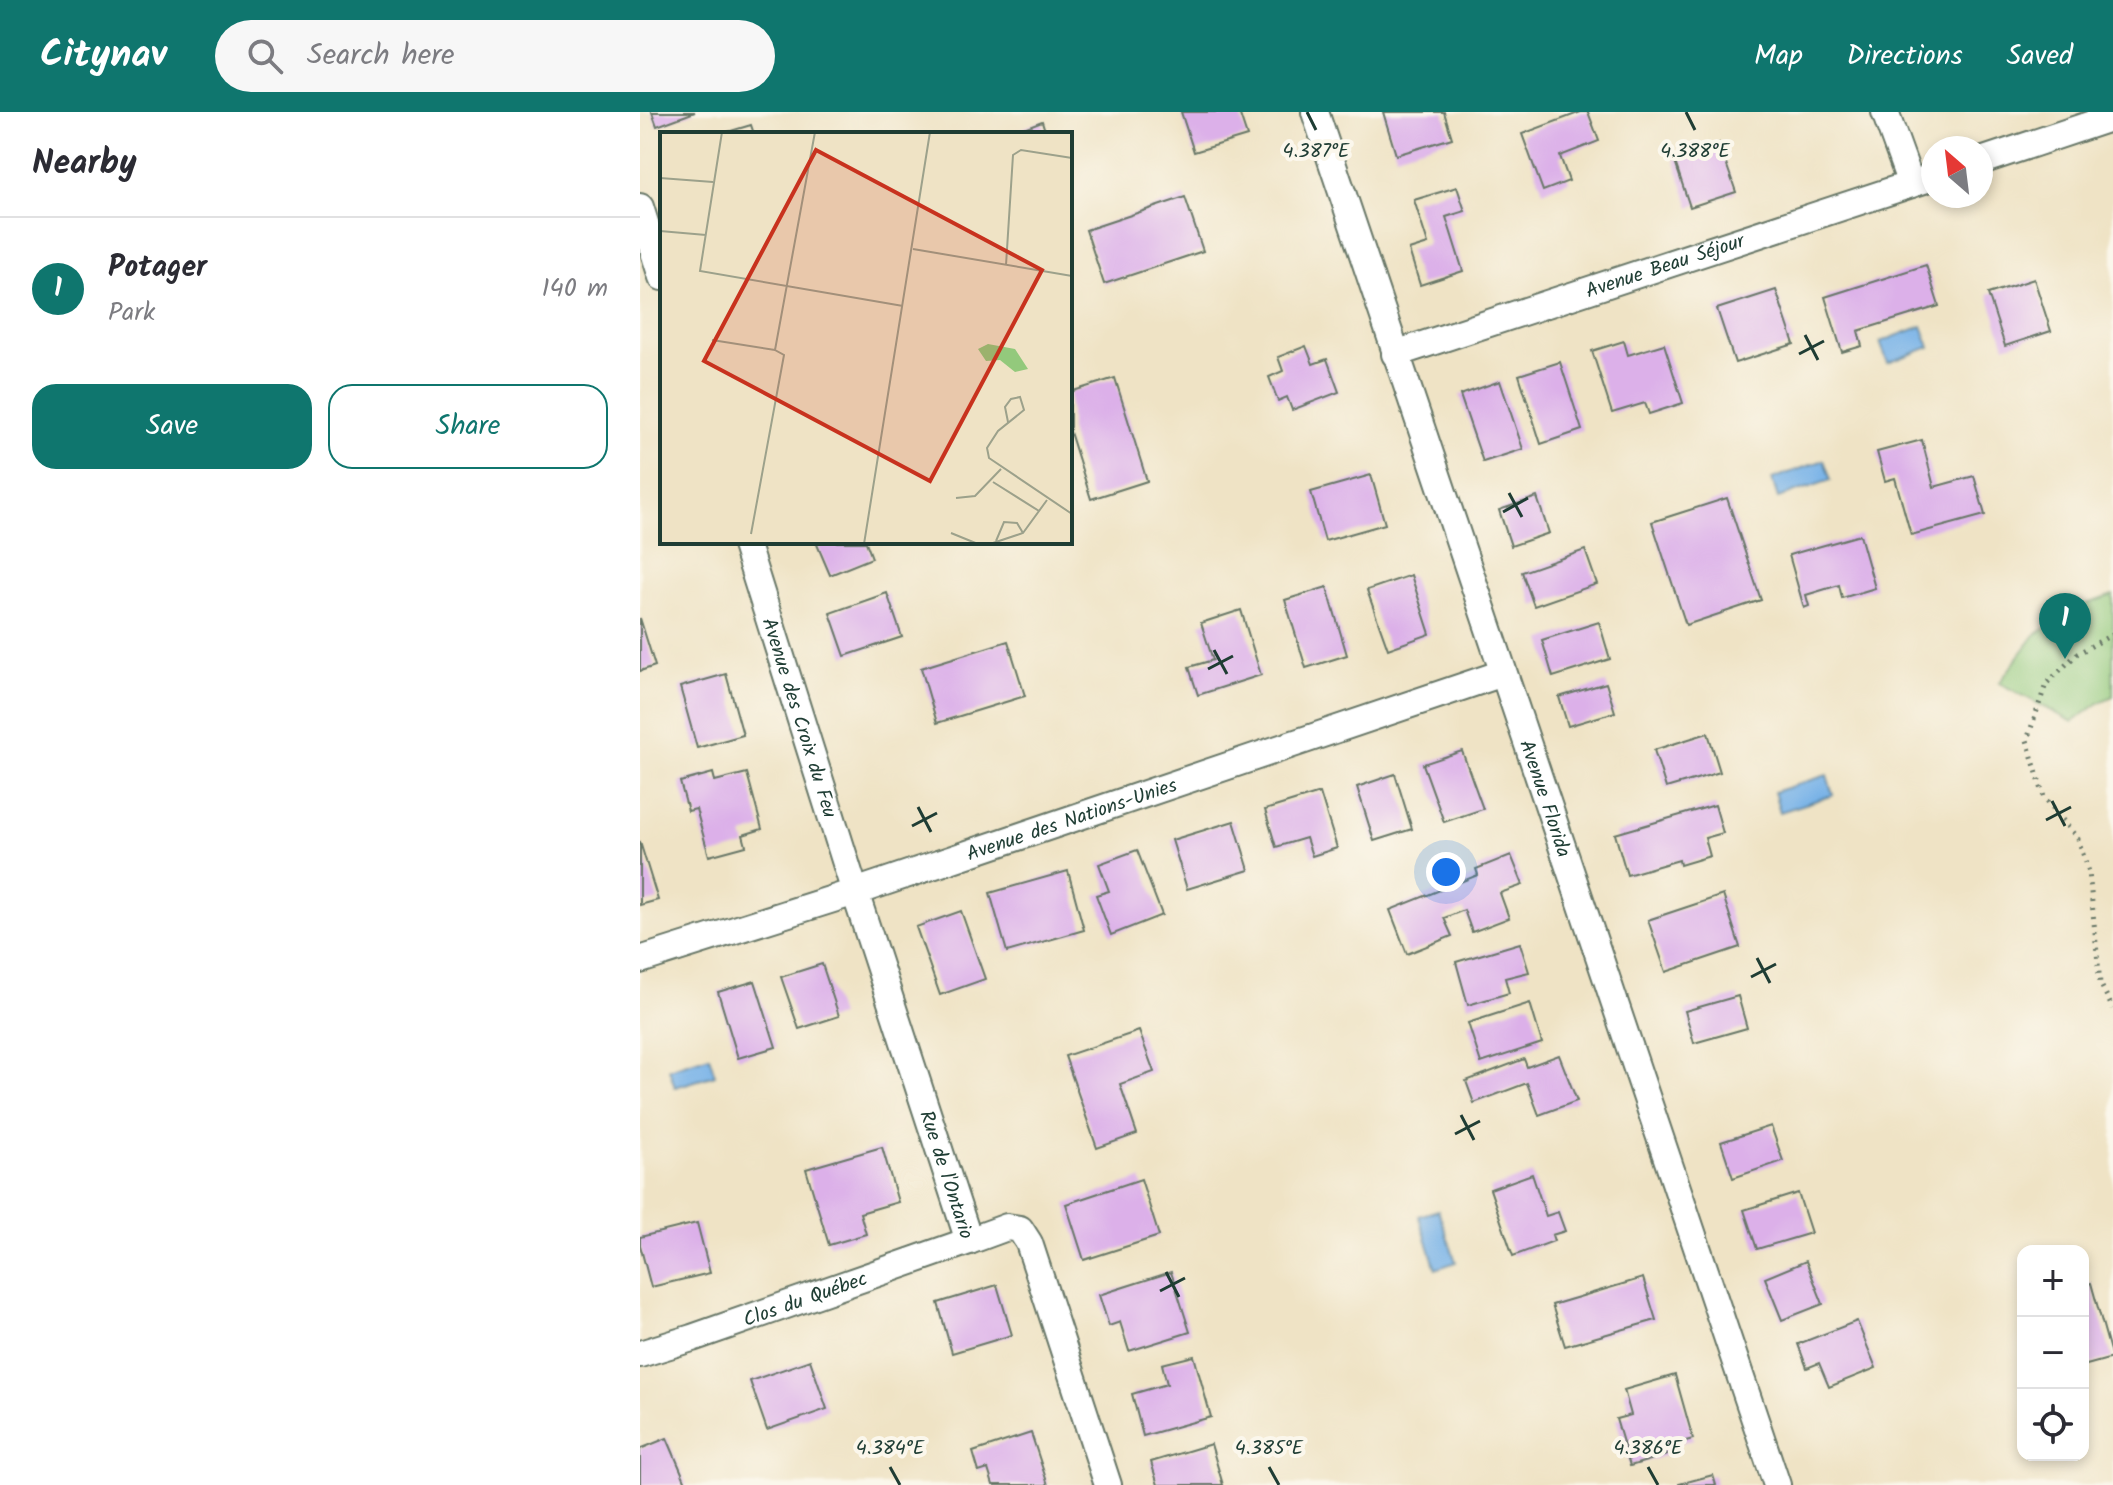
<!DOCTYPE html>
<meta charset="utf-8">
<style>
body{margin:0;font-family:Kalam,sans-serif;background:#f7f7f7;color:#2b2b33}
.controls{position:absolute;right:24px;bottom:24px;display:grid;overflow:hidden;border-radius:16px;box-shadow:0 4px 12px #0003}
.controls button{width:72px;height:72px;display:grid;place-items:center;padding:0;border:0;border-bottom:2px solid #e1e1e2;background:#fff;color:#2b2b33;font:40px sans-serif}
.compass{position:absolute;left:1281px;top:24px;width:72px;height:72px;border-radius:50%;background:#fff;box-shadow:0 4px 12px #0003;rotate:332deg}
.you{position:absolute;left:806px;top:760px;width:28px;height:28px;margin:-20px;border:6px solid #fff;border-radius:50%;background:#1a73e8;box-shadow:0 0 0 12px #1a73e833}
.badge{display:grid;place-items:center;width:52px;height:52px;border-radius:50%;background:#0f766e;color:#fff;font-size:26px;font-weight:700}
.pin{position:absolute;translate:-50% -66px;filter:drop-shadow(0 2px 4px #0008)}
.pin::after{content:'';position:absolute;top:42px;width:28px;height:24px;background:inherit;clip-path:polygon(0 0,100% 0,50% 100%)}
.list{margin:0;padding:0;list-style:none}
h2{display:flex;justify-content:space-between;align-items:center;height:104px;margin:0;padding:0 32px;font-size:34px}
h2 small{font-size:26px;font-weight:400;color:#7c7c81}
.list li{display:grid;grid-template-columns:52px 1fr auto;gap:24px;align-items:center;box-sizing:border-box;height:144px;padding:0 32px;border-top:2px solid #e1e1e2}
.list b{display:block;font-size:30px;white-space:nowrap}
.list p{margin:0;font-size:26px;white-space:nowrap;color:#7c7c81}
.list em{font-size:26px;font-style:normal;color:#7c7c81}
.actions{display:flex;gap:16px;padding:24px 32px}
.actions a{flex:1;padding:18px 0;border:2px solid #0f766e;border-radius:24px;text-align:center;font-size:28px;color:#0f766e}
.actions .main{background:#0f766e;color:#fff}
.icon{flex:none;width:44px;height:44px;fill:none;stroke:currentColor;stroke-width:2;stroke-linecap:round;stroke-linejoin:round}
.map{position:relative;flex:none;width:1473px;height:1373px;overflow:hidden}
header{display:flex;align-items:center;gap:48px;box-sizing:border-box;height:112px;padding:0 40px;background:#0f766e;color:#fff}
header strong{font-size:38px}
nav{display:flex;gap:44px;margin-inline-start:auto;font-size:28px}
.search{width:560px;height:72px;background:#f7f7f7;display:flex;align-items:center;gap:20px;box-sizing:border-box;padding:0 28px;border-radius:44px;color:#7c7c81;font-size:30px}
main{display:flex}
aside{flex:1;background:#fff}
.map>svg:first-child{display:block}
.green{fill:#93c97c;stroke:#598358;stroke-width:2}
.water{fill:#76b1e7;stroke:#4a778e;stroke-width:2}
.building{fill:#dcb0e9}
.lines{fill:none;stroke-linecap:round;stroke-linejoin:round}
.minor-casing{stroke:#687767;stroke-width:30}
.path{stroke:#687767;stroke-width:5;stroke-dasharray:2 6;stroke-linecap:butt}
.minor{stroke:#fff;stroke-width:26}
.ticks{fill:none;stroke:#1f3d34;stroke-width:3}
.labels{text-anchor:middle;stroke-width:8;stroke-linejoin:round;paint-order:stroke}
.street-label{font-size:20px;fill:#1f3d34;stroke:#fbf7ec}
.inset-road{fill:none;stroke:#9ca18b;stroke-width:2}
.view{fill:#c8321e;fill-opacity:0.15;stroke:#c8321e;stroke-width:4}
.inset-edge{fill:none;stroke:#1f3d34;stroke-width:4}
.ticks-label{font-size:20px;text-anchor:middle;fill:#1f3d34;stroke:#fbf7ec;stroke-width:8;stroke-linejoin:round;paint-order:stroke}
</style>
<header>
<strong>Citynav</strong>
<div class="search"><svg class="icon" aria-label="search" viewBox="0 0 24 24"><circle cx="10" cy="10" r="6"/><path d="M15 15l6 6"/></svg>Search here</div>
<nav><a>Map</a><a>Directions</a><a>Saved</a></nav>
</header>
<main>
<aside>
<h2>Nearby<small></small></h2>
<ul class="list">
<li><span class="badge">1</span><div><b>Potager</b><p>Park</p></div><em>140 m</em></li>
</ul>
<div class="actions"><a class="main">Save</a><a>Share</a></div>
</aside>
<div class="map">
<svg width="1473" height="1373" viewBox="0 0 1473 1373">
<rect width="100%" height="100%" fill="#fbf7ec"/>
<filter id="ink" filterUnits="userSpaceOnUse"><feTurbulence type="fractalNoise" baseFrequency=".0125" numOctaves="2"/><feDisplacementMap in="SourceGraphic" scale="16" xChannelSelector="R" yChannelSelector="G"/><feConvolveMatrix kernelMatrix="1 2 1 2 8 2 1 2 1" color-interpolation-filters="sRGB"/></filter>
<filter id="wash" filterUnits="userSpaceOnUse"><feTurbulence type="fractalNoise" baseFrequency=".006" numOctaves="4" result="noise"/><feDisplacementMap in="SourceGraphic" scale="32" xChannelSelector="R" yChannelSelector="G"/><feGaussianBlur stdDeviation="1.8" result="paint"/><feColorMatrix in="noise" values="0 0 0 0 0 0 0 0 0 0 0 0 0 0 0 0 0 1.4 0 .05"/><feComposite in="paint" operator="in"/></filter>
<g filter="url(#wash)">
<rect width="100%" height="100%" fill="#efe3c5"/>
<polygon class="green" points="1473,483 1473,584 1460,590 1433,610 1359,571 1395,523 1438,495"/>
<g class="water">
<polygon points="1282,214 1290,235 1248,251 1240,230"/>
<polygon points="1184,348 1191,368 1138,386 1132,367"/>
<polygon points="1187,663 1193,683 1140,700 1134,680"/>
<polygon points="69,944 75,963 35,975 29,957"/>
<polygon points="798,1098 816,1150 796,1157 779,1104"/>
</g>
<g id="blocks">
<g class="building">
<polygon points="12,0 55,0 17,14"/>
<polygon points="541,0 599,0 607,24 554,40"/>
<polygon points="743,0 804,0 812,26 756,43"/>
<polygon points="941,0 948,0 959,29 920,44 929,69 903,79 882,22"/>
<polygon points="402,9 406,22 368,22"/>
<polygon points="111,13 114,22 84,22 84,21"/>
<polygon points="1079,31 1096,80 1050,95 1034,47"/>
<polygon points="817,75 825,99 806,105 823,159 780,173 769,138 788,132 774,88"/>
<polygon points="545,85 563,139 464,172 446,118"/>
<polygon points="1286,153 1299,194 1218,219 1222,234 1202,240 1185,185"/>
<polygon points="1394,167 1411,219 1365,234 1348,182"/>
<polygon points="1136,178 1154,232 1095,251 1077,197"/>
<polygon points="984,229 988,243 1024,232 1043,291 1009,302 1005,291 972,301 952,239"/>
<polygon points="666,234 673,252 687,247 699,280 652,298 647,285 638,289 629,265 643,259 638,245"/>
<polygon points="920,250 942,318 901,332 879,263"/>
<polygon points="475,266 507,369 451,387 430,320 430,280"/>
<polygon points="860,269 883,337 843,350 820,283"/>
<polygon points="1282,328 1294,375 1334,364 1345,403 1271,423 1255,366 1245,369 1237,340"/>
<polygon points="731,363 745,412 685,429 671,380"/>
<polygon points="897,385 909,421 871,434 859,398"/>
<polygon points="1087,386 1121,488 1046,513 1012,410"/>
<polygon points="1220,423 1235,476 1202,486 1199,473 1166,483 1169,494 1164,496 1149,443"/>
<polygon points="176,430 226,430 232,446 190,463"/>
<polygon points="945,438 957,472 894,494 882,460"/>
<polygon points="771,463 790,522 748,537 727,478"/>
<polygon points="687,475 707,543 666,556 645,488"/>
<polygon points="247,481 262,525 205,544 190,501"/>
<polygon points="601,498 621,563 558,583 549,555 573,548 561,511"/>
<polygon points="0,506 15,554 0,559"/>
<polygon points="959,510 970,547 913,565 902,528"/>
<polygon points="368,529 385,584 297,611 281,556"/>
<polygon points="86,562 103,623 57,636 40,575"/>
<polygon points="966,571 975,600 928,614 919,585"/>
<polygon points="1068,621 1080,660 1026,676 1014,638"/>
<polygon points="822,639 843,697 804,710 783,652"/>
<polygon points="73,661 75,669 107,661 122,717 103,723 106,734 69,744 56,697 48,699 40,670"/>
<polygon points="755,662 772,717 734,729 717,675"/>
<polygon points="680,681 697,736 672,744 666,726 636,735 625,698"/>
<polygon points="1075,693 1083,721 1065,726 1070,744 1040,753 1039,748 987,763 975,722"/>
<polygon points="594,709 609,758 547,777 532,728"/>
<polygon points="0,730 18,788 0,793"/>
<polygon points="497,738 522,803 471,823 456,783 469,779 459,752"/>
<polygon points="871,743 883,773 860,781 869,806 832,820 824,798 804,806 812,824 767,842 750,798 838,763 836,757"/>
<polygon points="428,759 444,818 367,840 350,781"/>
<polygon points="1083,783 1100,835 1026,860 1008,808"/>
<polygon points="321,799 345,867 300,883 276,815"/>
<polygon points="880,831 889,860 865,866 869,881 828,893 816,850"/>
<polygon points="182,852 199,904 159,917 141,865"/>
<polygon points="115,869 136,935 98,946 78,880"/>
<polygon points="1098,884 1107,916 1054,931 1045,899"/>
<polygon points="890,891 902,931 841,951 828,911"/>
<polygon points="499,919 514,960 480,972 497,1022 457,1036 425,944"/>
<polygon points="919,943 937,989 899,1003 887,971 834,991 826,969 884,947 887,955"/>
<polygon points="1131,1014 1143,1049 1093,1066 1081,1030"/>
<polygon points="242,1035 258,1090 220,1101 226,1122 189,1133 166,1057"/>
<polygon points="892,1062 906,1104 918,1100 925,1119 912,1123 914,1129 873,1144 850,1077"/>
<polygon points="501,1067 519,1124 444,1148 426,1092"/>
<polygon points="1158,1081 1171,1121 1117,1137 1104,1098"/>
<polygon points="57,1111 70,1161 11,1175 0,1133 0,1125"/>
<polygon points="1166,1149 1183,1192 1142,1208 1125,1166"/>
<polygon points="531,1160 550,1220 489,1239 480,1210 469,1214 459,1183"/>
<polygon points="1003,1166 1016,1208 925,1234 912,1193"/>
<polygon points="1451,1171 1472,1246 1443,1254 1443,1173"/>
<polygon points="357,1173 372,1223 312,1241 298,1191"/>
<polygon points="1217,1209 1236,1256 1189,1275 1179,1251 1167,1256 1158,1232"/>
<polygon points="554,1244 571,1305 503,1324 492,1282 527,1272 522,1252"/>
<polygon points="170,1248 187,1297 127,1318 110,1269"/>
<polygon points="1035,1263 1053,1327 1024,1335 1027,1343 990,1354 976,1307 991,1303 984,1278"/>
<polygon points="391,1321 408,1373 353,1373 348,1357 339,1360 333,1340"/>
<polygon points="27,1326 47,1373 0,1373 0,1337"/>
<polygon points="571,1332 583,1373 518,1373 511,1350"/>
<polygon points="1073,1363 1076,1373 1039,1373 1039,1372"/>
</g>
</g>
</g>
<g filter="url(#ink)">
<use href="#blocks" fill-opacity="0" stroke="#687767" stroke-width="2"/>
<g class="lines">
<defs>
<g id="minor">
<path id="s1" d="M675,0L1137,1373"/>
<polyline points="1245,0 1271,72"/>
<polyline points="1341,49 1473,5"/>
<polyline points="0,95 22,165"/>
<path id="s2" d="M755,242L1293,65"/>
<path id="s3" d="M105,430L215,780L329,1129L367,1115L380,1117L389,1131L468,1373"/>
<path id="s4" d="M0,848L215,780L863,561"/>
<path id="s5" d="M0,1242L52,1226L329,1129"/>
</g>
</defs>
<use href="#minor" class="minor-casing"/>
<polyline class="path" points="1473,522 1437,542 1406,572 1387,628 1404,685 1438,727 1449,760 1460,871 1473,897"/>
<use href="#minor" class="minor"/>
</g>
</g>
<path class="ticks" d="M667,0L676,18M1046,0L1055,18M1165,223L1178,248M1159,242L1184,229M869,381L882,405M863,400L888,386M574,538L587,562M568,557L593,544M1412,689L1425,714M278,695L291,720M1406,708L1431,695M272,714L297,701M1117,846L1130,871M1111,865L1136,852M821,1003L834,1028M815,1022L840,1009M526,1160L539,1185M520,1179L545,1166M250,1355L260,1373M629,1355L639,1373M1008,1355L1018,1373"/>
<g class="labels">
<g class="street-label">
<text dy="7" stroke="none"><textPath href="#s2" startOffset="284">Avenue Beau Séjour</textPath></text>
<text dy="7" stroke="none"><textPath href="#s3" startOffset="184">Avenue des Croix du Feu</textPath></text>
<text dy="7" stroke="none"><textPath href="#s1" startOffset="724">Avenue Florida</textPath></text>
<text dy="7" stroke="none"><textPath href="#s4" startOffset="454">Avenue des Nations-Unies</textPath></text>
<text dy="7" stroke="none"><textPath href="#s3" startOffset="664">Rue de l'Ontario</textPath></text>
<text dy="7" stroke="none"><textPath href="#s5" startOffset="174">Clos du Québec</textPath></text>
</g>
</g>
<g transform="translate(20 20)">
<rect width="412" height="412" fill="#efe3c5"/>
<path d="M328,212L355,217L368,237L355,240L340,228L326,229L318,217Z" fill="#93c97c"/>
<path class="inset-road" d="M62,0L40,139L243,174M0,46L53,50M0,99L46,103M253,117L412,144M346,133L353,23L361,18L412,26M52,208L115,218M348,290L345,275L351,267L360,265L364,278L338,299L327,316L329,326L412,382M333,350L379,379M296,366L315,364L341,337M291,401L318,412M91,402L124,223L115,218L155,0M336,409L344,390L357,391L363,401M204,412L270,0M330,412L363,401L387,368"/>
<path class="view" d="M156,18L382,138L270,349L44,229Z"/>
<rect width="412" height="412" class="inset-edge"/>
</g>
<g class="ticks-label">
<text x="676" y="45">4.387°E</text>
<text x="1055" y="45">4.388°E</text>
<text x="250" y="1342">4.384°E</text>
<text x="629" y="1342">4.385°E</text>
<text x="1008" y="1342">4.386°E</text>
</g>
</svg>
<div class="controls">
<button>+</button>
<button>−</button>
<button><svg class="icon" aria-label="locate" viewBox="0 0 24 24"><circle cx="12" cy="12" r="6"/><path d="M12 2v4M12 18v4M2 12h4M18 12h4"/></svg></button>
</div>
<svg class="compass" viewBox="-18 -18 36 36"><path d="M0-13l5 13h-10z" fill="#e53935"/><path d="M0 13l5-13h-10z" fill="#7c7c81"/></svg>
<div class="you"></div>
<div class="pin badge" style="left:1425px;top:547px">1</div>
</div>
</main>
